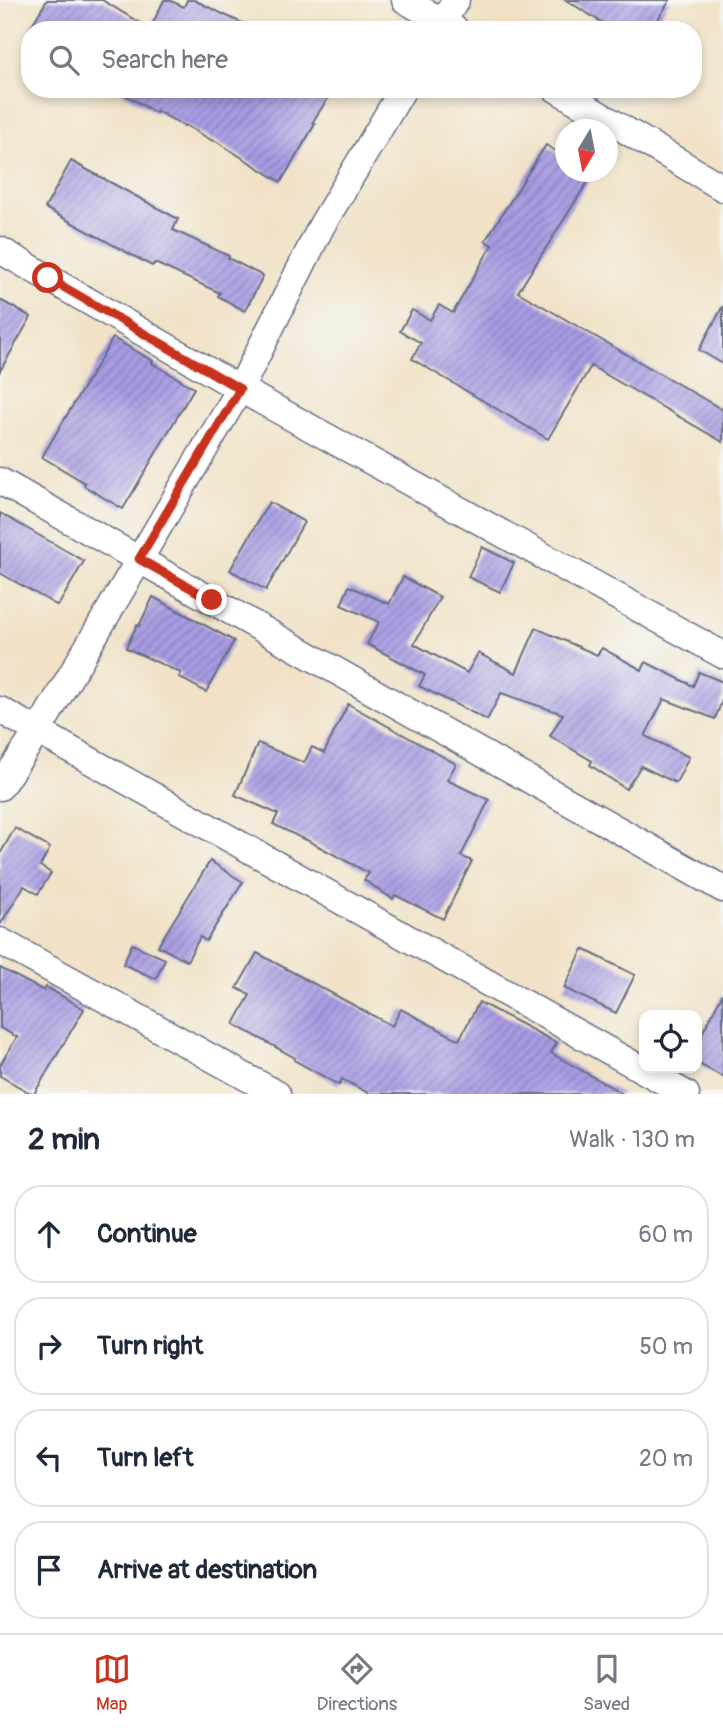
<!DOCTYPE html>
<meta charset="utf-8">
<style>
body{margin:0;font-family:Pangolin,sans-serif;background:#f6f6f7;color:#1f2937}
.controls{position:absolute;right:21px;bottom:21px;display:grid;overflow:hidden;border-radius:14px;box-shadow:0 4px 10px #0003}
.controls button{width:63px;height:63px;display:grid;place-items:center;padding:0;border:0;border-bottom:2px solid #e0e1e3;background:#fff;color:#1f2937;font:35px sans-serif}
.compass{position:absolute;left:555px;top:119px;width:63px;height:63px;border-radius:50%;background:#fff;box-shadow:0 4px 10px #0003;rotate:190deg}
.stop{position:absolute;width:21px;height:21px;margin:-16px;border:5px solid #c8321e;border-radius:50%;background:#fff}
.stop.end{background:#c8321e;border-color:#fff;box-shadow:0 2px 7px #0008}
.list{margin:0;padding:0;list-style:none}
h2{display:flex;justify-content:space-between;align-items:center;height:91px;margin:0;padding:0 28px;font-size:30px}
h2 small{font-size:23px;font-weight:400;color:#747a83}
.list li{display:grid;grid-template-columns:46px 1fr auto;gap:21px;align-items:center;box-sizing:border-box;height:98px;margin:0 14px 14px;padding:0 14px;border:2px solid #e0e1e3;border-radius:28px}
.list b{display:block;font-size:26px;white-space:nowrap}
.list em{font-size:23px;font-style:normal;color:#747a83}
.icon{flex:none;width:38px;height:38px;fill:none;stroke:currentColor;stroke-width:2;stroke-linecap:round;stroke-linejoin:round}
.map{position:relative;flex:none;width:723px;height:1094px;overflow:hidden}
.search{position:absolute;background:#fff;box-shadow:0 4px 10px #0003;left:21px;right:21px;top:21px;height:77px;display:flex;align-items:center;gap:18px;box-sizing:border-box;padding:0 24px;border-radius:28px;color:#747a83;font-size:26px}
.sheet{height:539px;background:#fff}
nav{display:flex;justify-content:space-around;align-items:center;box-sizing:border-box;height:98px;border-top:2px solid #e0e1e3;background:#fff;font-size:19px;color:#747a83}
nav a{display:grid;justify-items:center;gap:4px}
nav .on{color:#c8321e}
.map>svg:first-child{display:block}
.building{fill:url(#building-hatch)}
.lines{fill:none;stroke-linecap:round;stroke-linejoin:round}
.street-casing{stroke:#666e83;stroke-width:29}
.street{stroke:#fff;stroke-width:26}
.route{stroke:#c8321e;stroke-width:9}
</style>
<div class="map">
<svg width="723" height="1094" viewBox="0 0 723 1094">
<defs>
<pattern id="building-hatch" width="6" height="6" patternUnits="userSpaceOnUse" patternTransform="scale(1.75)"><rect width="6" height="6" fill="#a89be3"/><path d="M-1 1l2-2M0 6l6-6M5 7l2-2" fill="none" stroke="#887fbb"/></pattern>
</defs>
<rect width="100%" height="100%" fill="#f6f6f2"/>
<filter id="ink" filterUnits="userSpaceOnUse"><feTurbulence type="fractalNoise" baseFrequency=".0143" numOctaves="2"/><feDisplacementMap in="SourceGraphic" scale="14" xChannelSelector="R" yChannelSelector="G"/><feConvolveMatrix kernelMatrix="1 2 1 2 8 2 1 2 1" color-interpolation-filters="sRGB"/></filter>
<filter id="wash" filterUnits="userSpaceOnUse"><feTurbulence type="fractalNoise" baseFrequency=".00686" numOctaves="4" result="noise"/><feDisplacementMap in="SourceGraphic" scale="28" xChannelSelector="R" yChannelSelector="G"/><feGaussianBlur stdDeviation="1.57" result="paint"/><feColorMatrix in="noise" values="0 0 0 0 0 0 0 0 0 0 0 0 0 0 0 0 0 1.4 0 .05"/><feComposite in="paint" operator="in"/></filter>
<g filter="url(#wash)">
<rect width="100%" height="100%" fill="#f1e2c7"/>
<g id="blocks">
<g class="building">
<polygon points="47,0 102,0 150,29 164,0 169,0 184,7 187,0 194,0 256,30 29,30"/>
<polygon points="566,0 670,0 651,30 614,30"/>
<polygon points="116,89 334,89 312,123 315,124 281,182 214,140 213,141 185,125 184,126 157,111 156,113"/>
<polygon points="546,145 565,157 565,172 594,172 518,292 723,410 723,442 591,366 548,439 412,359 421,343 400,331 412,310 430,320 439,305 453,313 492,245 485,241"/>
<polygon points="71,161 178,219 173,230 229,256 228,258 263,276 245,311 218,296 220,293 155,263 152,266 45,208"/>
<polygon points="0,300 31,317 0,371"/>
<polygon points="723,306 723,364 699,350"/>
<polygon points="113,338 153,361 152,363 194,388 123,509 84,486 85,483 42,457"/>
<polygon points="269,502 304,522 266,590 230,570"/>
<polygon points="0,513 84,561 58,606 0,573"/>
<polygon points="482,547 514,563 500,592 468,577"/>
<polygon points="403,577 440,597 414,644 467,673 478,653 516,673 536,628 597,655 602,648 642,670 646,662 693,686 699,672 723,682 723,698 715,719 664,699 645,736 689,757 676,783 641,766 626,789 590,765 592,761 550,736 563,714 501,693 487,720 419,686 425,675 367,644 379,622 341,605 349,586 389,604"/>
<polygon points="153,597 234,641 206,692 179,677 181,673 126,648 137,625 139,626"/>
<polygon points="348,704 456,764 447,780 489,800 461,856 472,861 443,919 395,895 393,899 364,880 369,873 305,839 305,840 273,824 278,814 235,795 258,743 304,763 312,747 324,753"/>
<polygon points="15,828 50,848 40,866 51,873 38,894 24,886 0,925 0,854"/>
<polygon points="210,861 243,882 206,941 200,937 187,961 158,946"/>
<polygon points="132,944 165,959 156,979 123,964"/>
<polygon points="583,949 635,975 616,1013 564,988"/>
<polygon points="257,953 392,1026 401,1009 459,1040 479,1002 557,1043 551,1053 623,1094 370,1094 342,1079 339,1085 294,1060 295,1058 234,1024 250,995 237,988"/>
<polygon points="0,968 44,991 46,987 84,1009 34,1094 32,1094 0,1076 0,1065 17,1037 0,1028"/>
<polygon points="723,993 723,1077 697,1063 697,1043"/>
</g>
</g>
</g>
<g filter="url(#ink)">
<use href="#blocks" fill-opacity="0" stroke="#666e83" stroke-width="2"/>
<g class="lines">
<defs>
<g id="street">
<polyline points="405,0 456,30"/>
<polyline points="438,30 456,0"/>
<polyline points="556,89 723,188"/>
<polyline points="0,250 240,389 723,655"/>
<polyline points="0,481 723,889"/>
<polyline points="0,710 686,1094"/>
<polyline points="0,787 38,731 240,389 322,225 403,89"/>
<polyline points="0,941 277,1094"/>
</g>
</defs>
<use href="#street" class="street-casing"/>
<use href="#street" class="street"/>
</g>
</g>
<g class="lines" filter="url(#ink)">
<polyline class="route" points="48,278 240,389 139,559 212,600"/>
</g>
</svg>
<div class="controls">
<button><svg class="icon" aria-label="locate" viewBox="0 0 24 24"><circle cx="12" cy="12" r="6"/><path d="M12 2v4M12 18v4M2 12h4M18 12h4"/></svg></button>
</div>
<svg class="compass" viewBox="-18 -18 36 36"><path d="M0-13l5 13h-10z" fill="#e53935"/><path d="M0 13l5-13h-10z" fill="#747a83"/></svg>
<div class="stop" style="left:48px;top:278px"></div>
<div class="stop end" style="left:212px;top:600px"></div>
<div class="search"><svg class="icon" aria-label="search" viewBox="0 0 24 24"><circle cx="10" cy="10" r="6"/><path d="M15 15l6 6"/></svg>Search here</div>
</div>
<section class="sheet">
<h2>2 min<small>Walk · 130 m</small></h2>
<ul class="list">
<li><svg class="icon" aria-label="ahead" viewBox="0 0 24 24"><path d="M12 20V5M6 11l6-6 6 6"/></svg><div><b>Continue</b></div><em>60 m</em></li>
<li><svg class="icon" aria-label="right" viewBox="0 0 24 24"><path d="M7 20v-9h11M14 6l5 5-5 5"/></svg><div><b>Turn right</b></div><em>50 m</em></li>
<li><svg class="icon" aria-label="left" viewBox="0 0 24 24"><path d="M17 20v-9H6M10 6l-5 5 5 5"/></svg><div><b>Turn left</b></div><em>20 m</em></li>
<li><svg class="icon" aria-label="arrive" viewBox="0 0 24 24"><path d="M6 21V4h12l-3 4 3 4H6"/></svg><div><b>Arrive at destination</b></div></li>
</ul>
</section>
<nav>
<a class="on"><svg class="icon" aria-label="map" viewBox="0 0 24 24"><path d="M3 6l6-2 6 2 6-2v14l-6 2-6-2-6 2zM9 4v14M15 6v14"/></svg>Map</a>
<a><svg class="icon" aria-label="directions" viewBox="0 0 24 24"><path d="M12 3l9 9-9 9-9-9zM9 14v-3h6M13 9l2 2-2 2"/></svg>Directions</a>
<a><svg class="icon" aria-label="saved" viewBox="0 0 24 24"><path d="M7 4h10v16l-5-4-5 4z"/></svg>Saved</a>
</nav>
